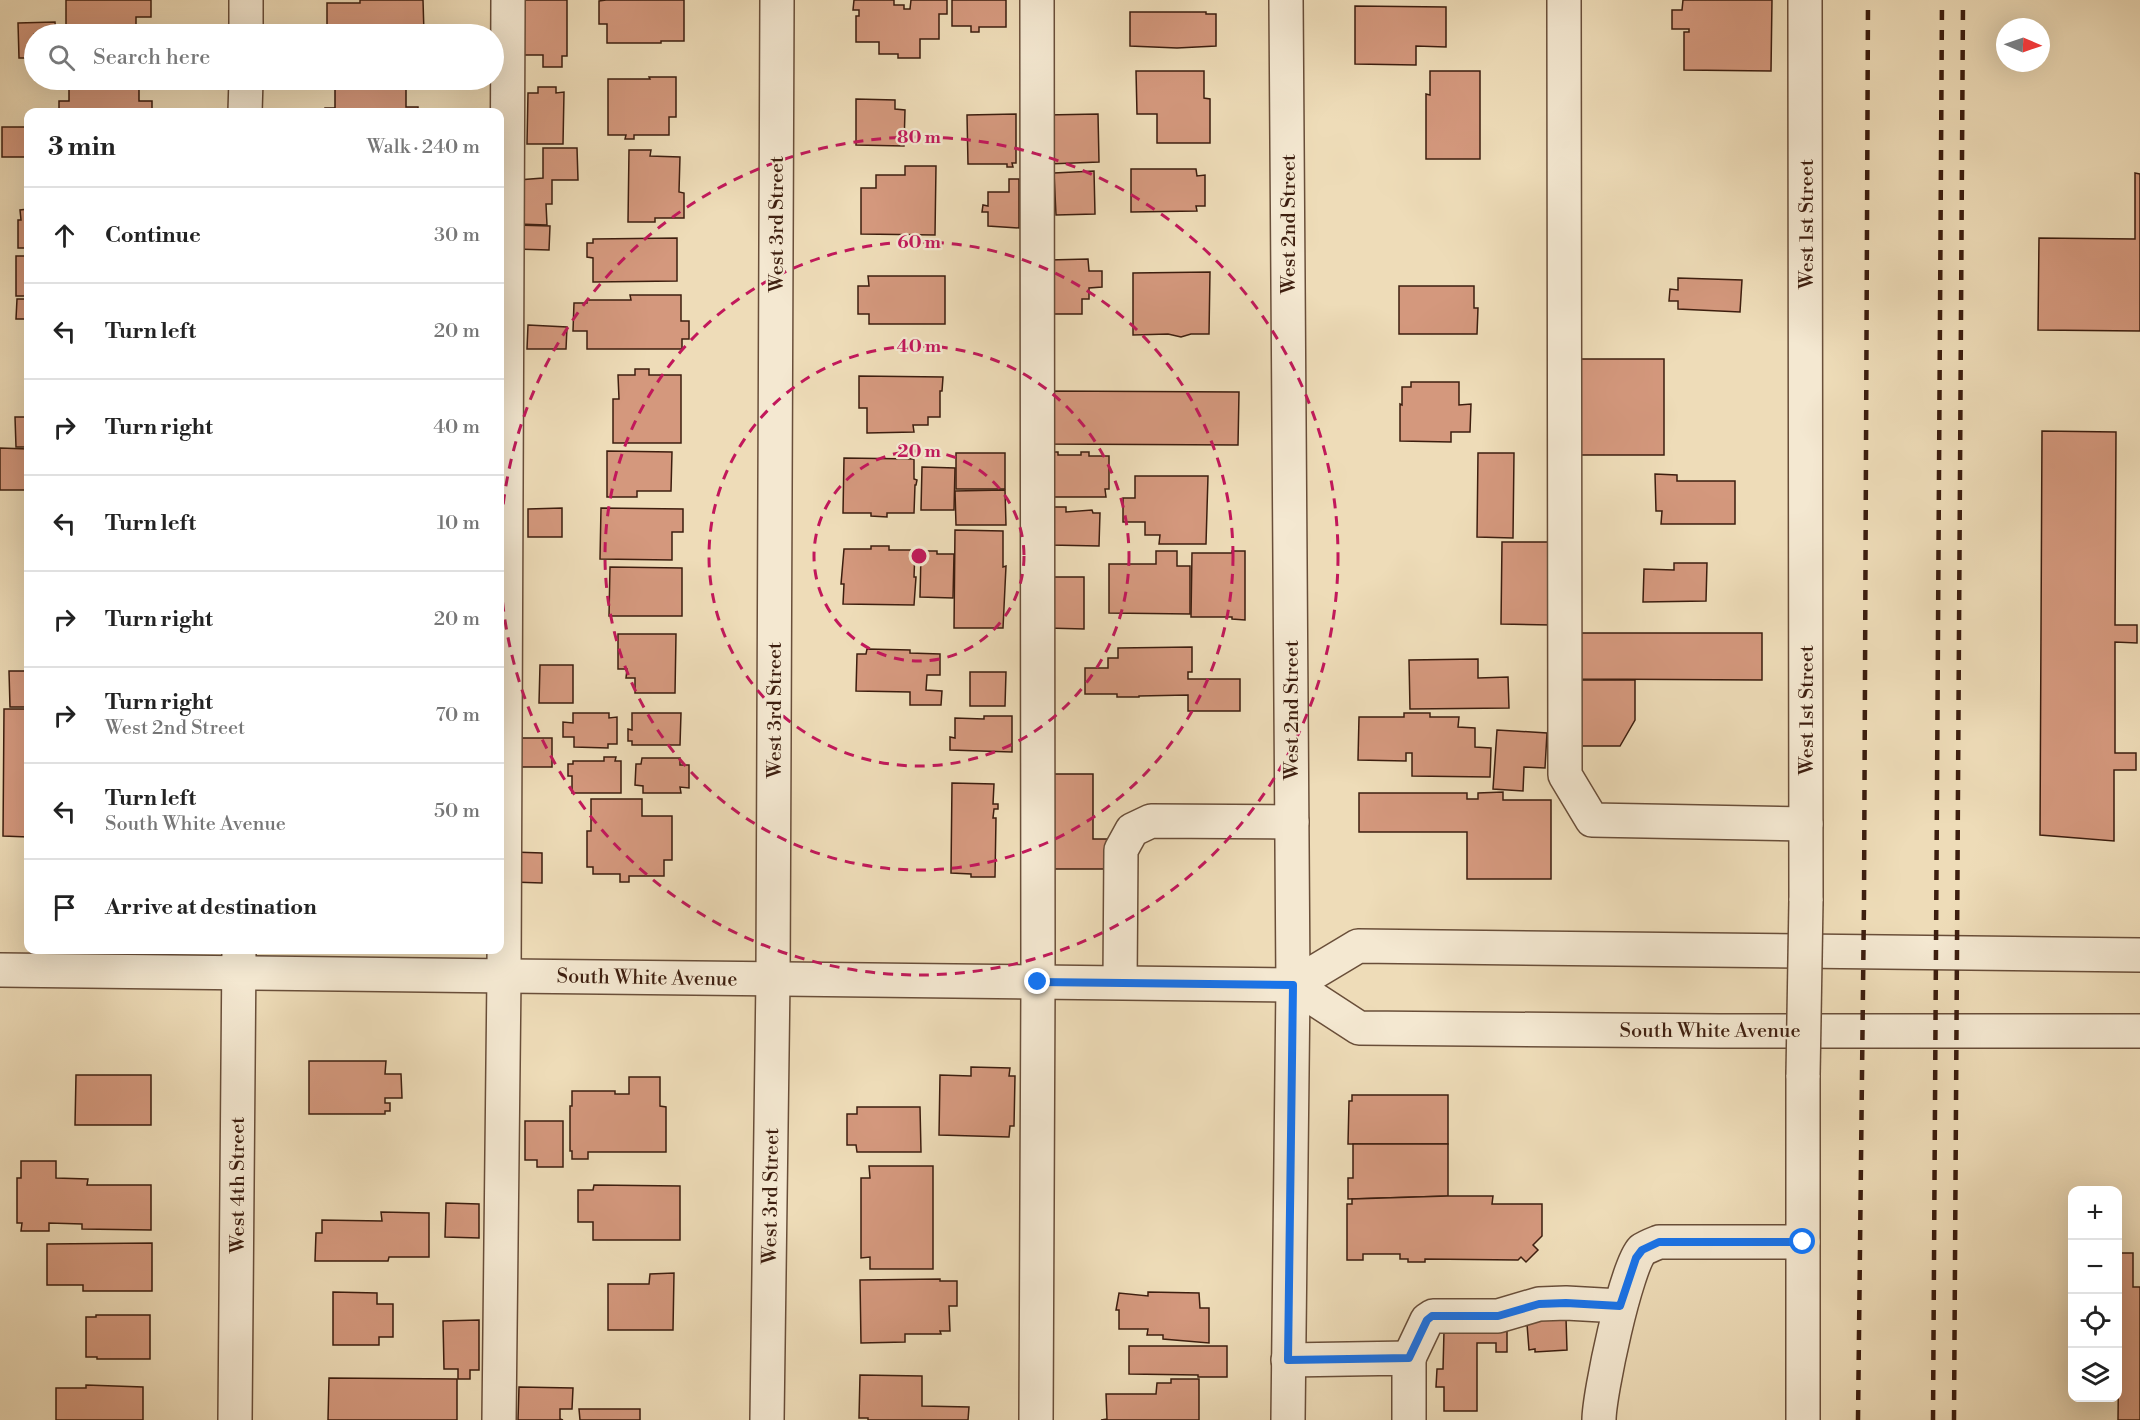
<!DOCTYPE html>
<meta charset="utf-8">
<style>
body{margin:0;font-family:"Libre Bodoni",serif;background:#f2f2f2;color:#222}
.controls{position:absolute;right:18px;bottom:18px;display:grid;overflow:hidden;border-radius:12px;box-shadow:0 6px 24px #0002}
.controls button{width:54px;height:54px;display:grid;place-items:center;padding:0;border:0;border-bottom:2px solid #e0e0e0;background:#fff;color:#222;font:30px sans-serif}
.compass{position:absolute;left:1996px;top:18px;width:54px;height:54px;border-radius:50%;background:#fff;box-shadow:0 6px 24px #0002;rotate:92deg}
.stop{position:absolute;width:18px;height:18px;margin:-14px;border:4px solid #1a73e8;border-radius:50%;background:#fff}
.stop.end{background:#1a73e8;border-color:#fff;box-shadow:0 2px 6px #0008}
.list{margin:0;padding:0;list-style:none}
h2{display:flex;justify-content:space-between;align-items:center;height:78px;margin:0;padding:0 24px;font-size:26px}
h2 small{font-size:20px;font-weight:400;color:#767676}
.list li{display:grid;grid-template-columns:39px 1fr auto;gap:18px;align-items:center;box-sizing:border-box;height:96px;padding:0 24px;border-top:2px solid #e0e0e0}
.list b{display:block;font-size:22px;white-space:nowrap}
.list p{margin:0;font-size:20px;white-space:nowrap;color:#767676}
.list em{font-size:20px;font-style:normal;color:#767676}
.icon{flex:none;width:33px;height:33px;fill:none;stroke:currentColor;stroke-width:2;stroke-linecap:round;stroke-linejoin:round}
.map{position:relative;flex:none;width:2140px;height:1420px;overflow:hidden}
.search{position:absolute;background:#fff;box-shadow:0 6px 24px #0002;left:24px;top:24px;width:480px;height:66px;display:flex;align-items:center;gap:15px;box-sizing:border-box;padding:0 21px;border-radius:33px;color:#767676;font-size:22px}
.panel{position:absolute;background:#fff;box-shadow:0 6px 24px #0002;left:24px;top:108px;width:480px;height:846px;border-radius:12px}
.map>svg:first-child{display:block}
.building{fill:#d4987d;stroke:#3d1e0f;stroke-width:1.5}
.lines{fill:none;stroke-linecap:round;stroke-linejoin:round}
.minor-casing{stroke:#694e39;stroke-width:36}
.minor{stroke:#f4e8d1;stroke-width:33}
.rail{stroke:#3d1e0f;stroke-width:4.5;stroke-dasharray:10 10;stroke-linecap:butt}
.minor-bridge-casing{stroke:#694e39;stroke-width:36;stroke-linecap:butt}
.minor-bridge{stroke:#f4e8d1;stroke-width:33}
.route{stroke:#1a73e8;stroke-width:8}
.ring{fill:none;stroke:#c2185b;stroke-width:3;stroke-dasharray:10 8}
.labels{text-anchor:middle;stroke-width:4.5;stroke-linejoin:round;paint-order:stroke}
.street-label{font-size:20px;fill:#3d1e0f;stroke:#f4e8d1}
.centre{fill:#c2185b;stroke:#f4e8d1;stroke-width:3}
.ring-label{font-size:18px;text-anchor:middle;font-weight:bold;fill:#c2185b;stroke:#f4e8d1;stroke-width:4.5;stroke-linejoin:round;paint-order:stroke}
</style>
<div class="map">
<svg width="2140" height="1420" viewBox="0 0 2140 1420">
<rect width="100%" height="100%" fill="#eedcb8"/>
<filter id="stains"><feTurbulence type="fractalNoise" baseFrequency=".00333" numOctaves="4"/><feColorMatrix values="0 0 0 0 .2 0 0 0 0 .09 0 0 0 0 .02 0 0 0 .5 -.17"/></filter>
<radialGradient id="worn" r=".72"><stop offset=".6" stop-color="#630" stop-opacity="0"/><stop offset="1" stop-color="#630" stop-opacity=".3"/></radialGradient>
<g class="building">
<polygon points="66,0 151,0 151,17 136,17 136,34 66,34"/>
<polygon points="360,0 423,0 424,34 327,34 327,3 360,3"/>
<polygon points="519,0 567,0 567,56 562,56 562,67 543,67 543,55 520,55"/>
<polygon points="606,0 684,0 684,41 661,41 661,43 607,43 607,24 599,24 599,1"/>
<polygon points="854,0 894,0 894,5 904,5 904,9 910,9 911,0 947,0 947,14 939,14 939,39 920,39 920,58 898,58 898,54 879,54 879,42 856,42 856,16 859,16 859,10 853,10"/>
<polygon points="952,0 1006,0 1006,27 979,27 979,32 971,32 971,26 952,26"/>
<polygon points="1683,0 1772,0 1771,71 1684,70 1684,32 1689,32 1689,29 1672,29 1672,10 1682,10"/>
<polygon points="1355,6 1446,7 1446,47 1416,46 1416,65 1355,64"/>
<polygon points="1130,12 1206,12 1206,14 1216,14 1216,46 1177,48 1130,46"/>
<polygon points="55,22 56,34 34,34 34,58 19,58 18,23"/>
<polygon points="1136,71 1204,71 1204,98 1210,99 1210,143 1157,143 1157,114 1137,114"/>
<polygon points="1430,71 1480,71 1480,159 1426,159 1426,94 1430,95"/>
<polygon points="649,77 676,77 676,117 669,117 669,135 634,135 634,139 625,139 626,135 608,135 608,79 650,79"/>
<polygon points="69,80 139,80 139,101 152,101 152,112 59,112 59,101 69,101"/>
<polygon points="335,85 406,85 406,107 418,107 418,112 325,112 325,108 335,108"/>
<polygon points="538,87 556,87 556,93 564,92 563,144 527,144 528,93 538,93"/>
<polygon points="856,99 895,100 895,109 905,110 904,146 856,145"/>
<polygon points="1016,114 1016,163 1012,163 1013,167 1007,167 1007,164 968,164 967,115"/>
<polygon points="1098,114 1099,162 1048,164 1046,115"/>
<rect x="2" y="127" width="26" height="30"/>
<polygon points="543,148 577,148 578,180 552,180 552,204 546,204 547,225 518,224 518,180 543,178"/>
<polygon points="629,150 651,150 650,156 680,157 679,192 684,193 684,218 655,218 655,222 628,222"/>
<polygon points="905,166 936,166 935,235 861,234 861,188 876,188 876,175 905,175"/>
<polygon points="1131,169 1196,169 1197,176 1205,175 1205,206 1196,206 1197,211 1131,212"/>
<polygon points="1094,171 1095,214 1056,215 1054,173"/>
<polygon points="2135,173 2140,174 2140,331 2038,330 2039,238 2135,239"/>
<polygon points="1009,179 1019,179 1019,228 988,226 988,212 982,212 983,205 988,206 988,192 1009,192"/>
<polygon points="28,209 28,248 18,248 18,220 21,220 20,210"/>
<polygon points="515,225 550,226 549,250 515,249"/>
<polygon points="677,238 677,281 593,282 593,258 587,257 587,243 593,243 593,239"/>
<rect x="16" y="256" width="12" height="40"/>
<polygon points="1088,259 1089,271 1102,271 1102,287 1089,288 1089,299 1082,299 1082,314 1053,314 1049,260"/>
<polygon points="1210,272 1209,334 1191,334 1181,337 1168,334 1133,335 1133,273"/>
<polygon points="868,276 945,276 945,324 869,324 869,314 858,314 858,286 869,286"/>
<polygon points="1678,278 1742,280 1740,312 1678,309 1678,301 1669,301 1670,289 1678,290"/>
<polygon points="1399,286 1474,286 1474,308 1478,308 1477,334 1399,334"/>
<polygon points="630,295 681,295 681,321 689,321 689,339 682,339 682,349 587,349 587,331 573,331 574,303 587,303 587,300 631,300"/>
<polygon points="17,299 28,299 28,319 16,319"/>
<polygon points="528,325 567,327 566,349 527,349"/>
<polygon points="1579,359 1664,359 1664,455 1578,455"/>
<polygon points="635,369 649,369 649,375 681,375 681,443 613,443 613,399 619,399 618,375 635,375"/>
<polygon points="859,376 943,377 942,391 940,391 940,417 928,417 928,425 913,425 914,432 867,433 867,408 859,408"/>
<polygon points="1411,382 1459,382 1459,405 1471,404 1470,432 1451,432 1451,442 1400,441 1400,404 1402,405 1402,387 1411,387"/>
<polygon points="1046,391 1239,392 1238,445 1046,444"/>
<polygon points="15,417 28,417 28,447 16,447"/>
<polygon points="2042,431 2116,432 2115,625 2137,625 2137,643 2115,642 2115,753 2136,753 2136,770 2114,770 2114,841 2040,835"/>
<polygon points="0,448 28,449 28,490 0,490"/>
<polygon points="607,451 672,452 671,491 637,491 637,497 607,497"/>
<polygon points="1051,452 1058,452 1058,455 1081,455 1081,452 1089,452 1089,456 1109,456 1109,489 1105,489 1106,497 1052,497"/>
<rect x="956" y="453" width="49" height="36"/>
<polygon points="1478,453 1514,453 1513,538 1477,537"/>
<polygon points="844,458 914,459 914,479 917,480 916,485 915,485 914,513 887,513 887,517 871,516 871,513 843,513"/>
<polygon points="922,467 955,468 954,510 921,510"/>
<polygon points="1655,474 1677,475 1677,481 1735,481 1735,524 1661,524 1662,511 1656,511"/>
<polygon points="1135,476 1208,476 1206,544 1159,544 1160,535 1145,535 1145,522 1123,522 1123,498 1135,498"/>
<polygon points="1005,490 1006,525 956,525 955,491"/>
<polygon points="1053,507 1066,507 1066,512 1092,510 1093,513 1100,513 1099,546 1050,545"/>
<polygon points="562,508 562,537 528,537 528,509"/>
<polygon points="601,508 683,509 683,532 672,532 672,560 600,559"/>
<polygon points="955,530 1003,531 1003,567 1006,566 1003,628 954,628"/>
<polygon points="1502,542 1552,542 1551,625 1501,624"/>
<polygon points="871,546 889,546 889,550 915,550 914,577 916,577 914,605 843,604 844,584 841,584 844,549 871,549"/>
<polygon points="925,551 937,551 937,554 954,554 953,598 920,597 921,554 925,554"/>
<polygon points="1156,551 1177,551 1177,566 1190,566 1190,614 1109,613 1109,564 1156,564"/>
<polygon points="1232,551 1245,551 1245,620 1232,619 1232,617 1191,617 1192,553 1232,553"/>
<polygon points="1674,563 1707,563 1706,601 1643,602 1644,569 1674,570"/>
<polygon points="610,567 682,568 682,616 609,616"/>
<polygon points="1048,577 1084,577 1084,629 1047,628"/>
<polygon points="1581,633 1762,633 1762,680 1581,679"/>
<polygon points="618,634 676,634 675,693 635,693 635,678 626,678 627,669 618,669"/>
<polygon points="1192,647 1192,672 1188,672 1188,679 1240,679 1240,711 1188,711 1188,695 1139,696 1139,697 1117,697 1117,694 1085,694 1085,668 1108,668 1108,658 1118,658 1118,648"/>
<polygon points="867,649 910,650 910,653 940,654 940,675 927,675 926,690 942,691 941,705 910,705 910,692 856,691 857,654 866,654"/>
<polygon points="1478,659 1478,678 1508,677 1509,708 1410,709 1409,660"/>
<polygon points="540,665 573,665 573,703 539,703"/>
<polygon points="9,671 28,671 28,707 10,707"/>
<polygon points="970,672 1006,672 1005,706 970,706"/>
<polygon points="1581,680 1635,680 1635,720 1620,746 1581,746"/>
<polygon points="4,709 28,709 28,837 3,836"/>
<polygon points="573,713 609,713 609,718 617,717 617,744 608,744 608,748 574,747 574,737 563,737 563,722 573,723"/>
<polygon points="632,713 681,713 680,745 632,745 632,741 628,741 628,729 632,730"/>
<polygon points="1404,713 1430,713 1430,717 1459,717 1458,727 1475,728 1475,747 1491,748 1490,777 1412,776 1412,753 1406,753 1406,761 1358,760 1359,717 1404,717"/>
<polygon points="984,716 1012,716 1012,752 950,750 950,737 955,738 955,718 984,719"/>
<polygon points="1497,730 1547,733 1545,768 1524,767 1523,791 1493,789"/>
<rect x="520" y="738" width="32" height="29"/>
<polygon points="604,757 616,757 615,761 621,761 621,793 572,793 572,776 568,776 568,764 573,764 573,761 604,761"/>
<polygon points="642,758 680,758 680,765 689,765 689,788 680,787 681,793 643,793 643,786 635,785 636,764 641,764"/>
<polygon points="1044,774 1093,774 1093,839 1108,839 1108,869 1044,869"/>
<polygon points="952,783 994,784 993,804 998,804 998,809 994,809 993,818 996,818 995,877 971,877 971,874 951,873"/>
<polygon points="1503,792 1503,800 1551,800 1551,879 1467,879 1467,832 1359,832 1359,793 1467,793 1467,799 1478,799 1478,793"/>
<polygon points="591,799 642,799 642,816 672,816 672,860 664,860 664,876 629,876 629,882 620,882 620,874 593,874 593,867 587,867 587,831 591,831"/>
<polygon points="513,852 542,853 542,883 512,882"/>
<polygon points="309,1061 386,1061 385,1074 401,1074 402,1098 385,1098 385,1103 390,1103 390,1111 385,1111 385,1114 309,1114"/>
<polygon points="971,1067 1010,1068 1009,1076 1015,1076 1014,1126 1010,1126 1009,1137 939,1135 940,1075 971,1076"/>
<polygon points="76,1075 151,1075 151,1125 75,1125"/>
<polygon points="629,1077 660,1077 660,1106 666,1107 666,1152 588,1152 588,1159 572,1159 572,1151 570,1151 570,1106 572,1106 572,1091 615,1091 615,1094 629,1094"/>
<polygon points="1352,1095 1448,1095 1448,1144 1348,1144 1349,1101 1352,1101"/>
<polygon points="857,1107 920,1107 921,1152 857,1152 856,1145 847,1145 847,1114 857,1114"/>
<polygon points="525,1121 563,1121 563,1167 537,1167 537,1160 525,1160"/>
<polygon points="1353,1144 1448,1144 1448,1196 1348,1199 1348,1178 1353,1178"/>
<polygon points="21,1161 56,1161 56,1178 88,1179 87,1185 151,1185 151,1230 82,1229 82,1224 49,1223 49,1231 21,1231 22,1223 17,1223 17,1178 21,1178"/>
<polygon points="869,1166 933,1166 933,1269 870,1269 870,1257 861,1258 861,1178 870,1178"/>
<polygon points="594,1185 680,1186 680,1240 593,1240 593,1222 578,1222 578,1190 593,1190"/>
<polygon points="1448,1196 1493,1196 1492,1204 1542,1204 1542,1236 1533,1245 1538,1250 1526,1262 1521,1257 1518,1260 1425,1259 1425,1262 1408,1262 1408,1259 1400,1259 1400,1254 1363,1254 1363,1260 1347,1260 1347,1204 1352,1204 1352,1199"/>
<polygon points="446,1203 479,1204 479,1238 445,1237"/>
<polygon points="381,1212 429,1213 429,1257 389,1257 388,1261 315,1261 316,1233 322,1233 322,1220 382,1221"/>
<polygon points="152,1243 152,1291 83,1291 83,1285 47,1285 47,1244"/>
<polygon points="2120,1253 2133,1253 2133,1287 2140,1287 2140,1420 2118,1420"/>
<polygon points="674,1273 673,1330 608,1330 608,1284 649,1284 650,1274"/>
<polygon points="940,1279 940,1281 957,1281 957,1306 949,1306 950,1331 940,1331 941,1334 905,1334 905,1342 861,1343 860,1280"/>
<polygon points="333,1292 377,1293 377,1304 393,1304 393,1337 379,1337 379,1345 333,1345"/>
<polygon points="1148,1292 1199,1293 1200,1308 1209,1308 1209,1343 1163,1339 1163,1335 1147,1335 1148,1329 1119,1329 1119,1310 1116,1310 1119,1293 1148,1296"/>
<polygon points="96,1315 150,1315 150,1359 97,1359 97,1357 86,1357 86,1317 96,1317"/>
<polygon points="1566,1318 1567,1350 1535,1352 1535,1349 1529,1350 1527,1324 1532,1323 1532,1320"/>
<polygon points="479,1320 479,1370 470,1370 470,1379 458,1379 458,1369 444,1369 443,1321"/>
<polygon points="1444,1331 1507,1331 1507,1352 1496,1352 1496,1343 1477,1343 1477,1411 1444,1411 1444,1387 1436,1387 1437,1369 1443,1369"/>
<polygon points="1129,1346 1227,1346 1227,1377 1198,1377 1198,1375 1129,1374"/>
<polygon points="860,1375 922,1376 922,1406 969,1407 968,1420 868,1420 868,1418 859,1418"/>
<polygon points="329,1378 457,1379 457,1420 328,1420"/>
<polygon points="1171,1379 1199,1379 1199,1420 1101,1420 1107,1419 1106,1394 1156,1394 1157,1383 1171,1383"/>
<polygon points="86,1385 143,1387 143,1420 56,1420 56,1388 86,1388"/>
<polygon points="519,1387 573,1388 572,1409 560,1409 560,1419 563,1420 518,1420"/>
<polygon points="579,1409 640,1409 640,1420 580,1420"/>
</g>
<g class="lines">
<defs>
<g id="minor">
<polyline points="1286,0 1293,985 1288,1420"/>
<polyline points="1564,0 1565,775 1592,820 1806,824"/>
<polyline points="1805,0 1806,901"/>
<polyline points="246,34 246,0"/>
<polyline points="245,112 246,80"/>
<polyline points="0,970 1293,985 1358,946 2140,955"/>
<polyline points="1120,982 1121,850 1132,830 1151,821 1292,822"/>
<polyline points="1293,985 1359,1028 1719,1031 2140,1031"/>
<polyline points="1803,1075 1803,1420"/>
<polyline points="1409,1358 1427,1320 1433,1316 1498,1316 1539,1304 1566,1303 1620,1306"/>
<polyline points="1288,1360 1409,1358 1409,1420"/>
<polyline points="235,1420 239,950"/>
<polyline points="499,1420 504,976 508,0"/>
<polyline points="767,1420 773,979 777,0"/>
<polyline points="1036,1420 1038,982 1037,0"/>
<path d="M1599,1420C1599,1395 1626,1266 1642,1250C1646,1247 1654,1244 1659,1242H1803"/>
</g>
</defs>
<use href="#minor" class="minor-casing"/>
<use href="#minor" class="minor"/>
<g class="rail">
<polyline points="1858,1420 1864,903 1868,0"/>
<polyline points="1933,1420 1942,0"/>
<polyline points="1954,1420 1963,0"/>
</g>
<defs>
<polyline id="minor-bridge" points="1803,1075 1806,901"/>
</defs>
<use href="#minor-bridge" class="minor-bridge-casing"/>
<use href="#minor-bridge" class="minor-bridge"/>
</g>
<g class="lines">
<polyline class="route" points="1038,982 1293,985 1288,1360 1409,1358 1427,1320 1432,1316 1498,1316 1539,1304 1566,1303 1620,1306 1636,1258 1642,1250 1659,1242 1803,1242"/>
</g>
<g class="ring">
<circle cx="919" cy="556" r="105"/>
<circle cx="919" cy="556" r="210"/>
<circle cx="919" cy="556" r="314"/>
<circle cx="919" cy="556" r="419"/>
</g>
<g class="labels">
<g class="street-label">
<text transform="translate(776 224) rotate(-90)" y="7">West 3rd Street</text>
<text transform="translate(1288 224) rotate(-90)" y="7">West 2nd Street</text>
<text transform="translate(1806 224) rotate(-90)" y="7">West 1st Street</text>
<text transform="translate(774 710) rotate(-90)" y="7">West 3rd Street</text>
<text transform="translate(1291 710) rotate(-90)" y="7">West 2nd Street</text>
<text transform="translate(1806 710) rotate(-90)" y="7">West 1st Street</text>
<text transform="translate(647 977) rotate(1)" y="7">South White Avenue</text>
<text x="1710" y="1037">South White Avenue</text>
<text transform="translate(237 1185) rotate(-90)" y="7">West 4th Street</text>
<text transform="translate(770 1196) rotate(-89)" y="7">West 3rd Street</text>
</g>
</g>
<circle cx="919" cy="556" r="9" class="centre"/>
<g class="ring-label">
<text x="919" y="143">80 m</text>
<text x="919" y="248">60 m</text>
<text x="919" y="352">40 m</text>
<text x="919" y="457">20 m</text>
</g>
<rect width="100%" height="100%" filter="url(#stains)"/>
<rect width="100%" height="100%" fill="url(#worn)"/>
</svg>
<div class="controls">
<button>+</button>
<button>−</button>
<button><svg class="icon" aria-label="locate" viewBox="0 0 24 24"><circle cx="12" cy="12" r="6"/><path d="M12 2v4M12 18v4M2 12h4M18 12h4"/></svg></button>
<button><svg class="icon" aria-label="layers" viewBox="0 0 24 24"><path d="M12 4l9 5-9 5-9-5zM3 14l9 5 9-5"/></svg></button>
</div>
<svg class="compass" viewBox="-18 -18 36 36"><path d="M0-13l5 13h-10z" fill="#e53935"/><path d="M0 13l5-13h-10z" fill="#767676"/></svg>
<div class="stop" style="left:1803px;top:1242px"></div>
<div class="stop end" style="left:1038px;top:982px"></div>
<div class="search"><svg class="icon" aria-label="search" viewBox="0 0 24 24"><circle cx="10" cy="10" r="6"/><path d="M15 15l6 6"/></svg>Search here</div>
<section class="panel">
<h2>3 min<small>Walk · 240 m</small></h2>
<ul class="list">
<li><svg class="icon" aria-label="ahead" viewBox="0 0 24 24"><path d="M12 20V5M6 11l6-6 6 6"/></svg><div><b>Continue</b></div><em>30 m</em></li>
<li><svg class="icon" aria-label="left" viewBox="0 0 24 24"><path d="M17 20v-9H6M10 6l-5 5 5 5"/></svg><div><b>Turn left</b></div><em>20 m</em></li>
<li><svg class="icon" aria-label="right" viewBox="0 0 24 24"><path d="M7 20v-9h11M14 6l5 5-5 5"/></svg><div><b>Turn right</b></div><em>40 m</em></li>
<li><svg class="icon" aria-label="left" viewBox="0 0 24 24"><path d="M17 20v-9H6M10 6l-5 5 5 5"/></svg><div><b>Turn left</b></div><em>10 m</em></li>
<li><svg class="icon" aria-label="right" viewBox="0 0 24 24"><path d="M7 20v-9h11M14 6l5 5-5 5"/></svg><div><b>Turn right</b></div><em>20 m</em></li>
<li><svg class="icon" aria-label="right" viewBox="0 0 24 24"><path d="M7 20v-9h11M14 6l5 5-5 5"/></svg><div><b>Turn right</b><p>West 2nd Street</p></div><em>70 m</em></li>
<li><svg class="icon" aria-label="left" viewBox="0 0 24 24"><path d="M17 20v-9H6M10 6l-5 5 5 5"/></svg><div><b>Turn left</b><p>South White Avenue</p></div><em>50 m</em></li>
<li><svg class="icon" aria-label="arrive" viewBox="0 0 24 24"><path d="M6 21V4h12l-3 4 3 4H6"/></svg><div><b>Arrive at destination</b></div></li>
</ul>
</section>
</div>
